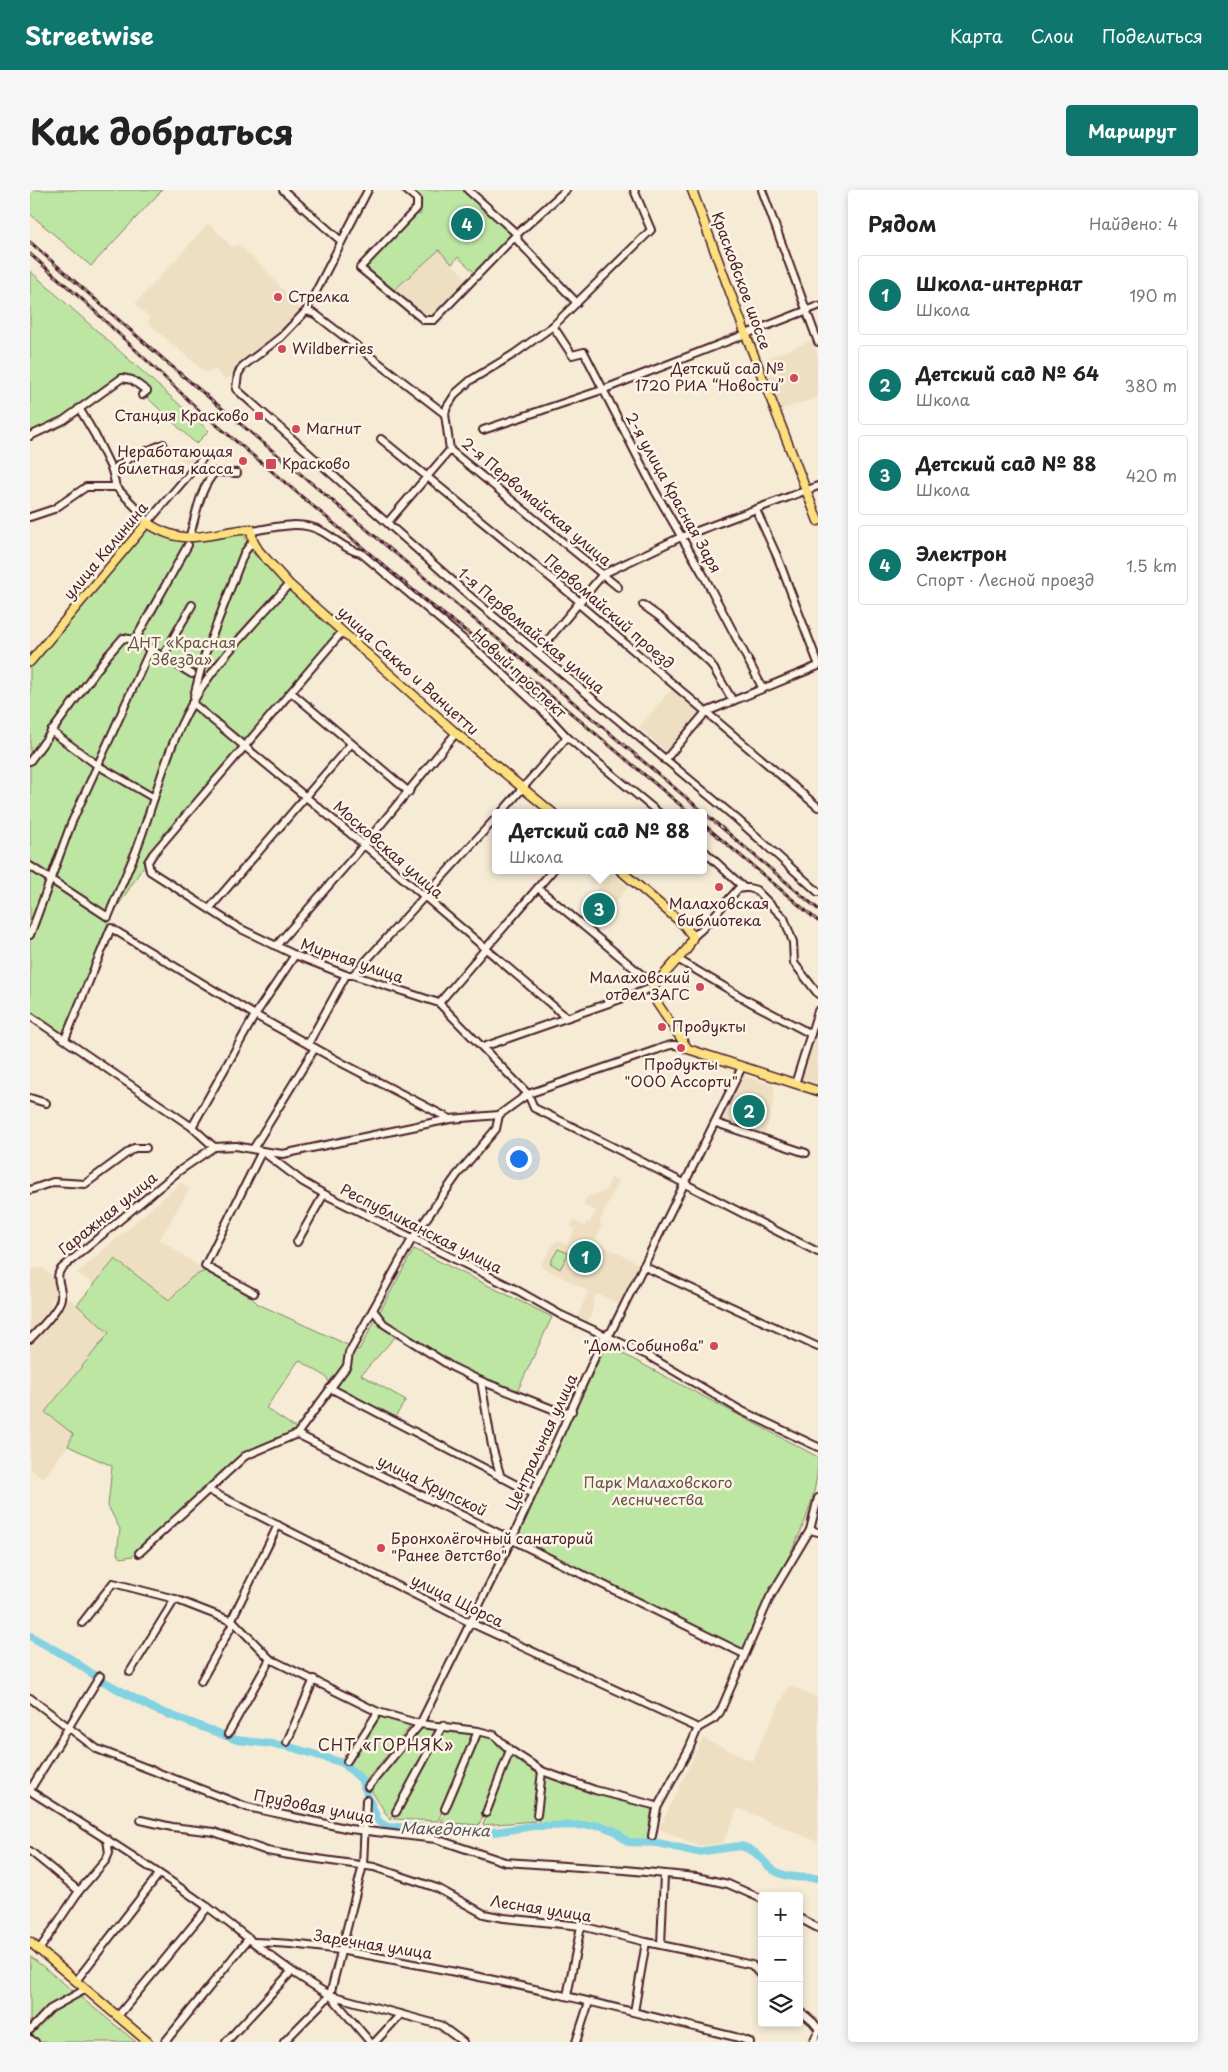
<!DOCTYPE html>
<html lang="ru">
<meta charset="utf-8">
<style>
body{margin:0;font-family:"Playpen Sans",sans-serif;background:#f6f6f6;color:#222}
.controls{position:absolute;right:15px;bottom:15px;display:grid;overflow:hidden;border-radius:5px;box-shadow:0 2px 8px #0003}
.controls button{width:45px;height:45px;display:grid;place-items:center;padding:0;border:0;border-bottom:1px solid #e0e0e0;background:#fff;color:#222;font:25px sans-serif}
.you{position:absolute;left:488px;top:968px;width:18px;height:18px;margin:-12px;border:4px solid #fff;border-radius:50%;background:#1a73e8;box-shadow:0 0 0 8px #1a73e833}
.badge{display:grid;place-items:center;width:32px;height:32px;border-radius:50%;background:#0f766e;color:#fff;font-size:16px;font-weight:700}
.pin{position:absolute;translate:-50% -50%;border:2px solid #fff;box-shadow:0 1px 5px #0006}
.popup{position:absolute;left:462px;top:619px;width:215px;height:65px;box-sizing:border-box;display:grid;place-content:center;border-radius:5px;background:#fff;filter:drop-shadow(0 1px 4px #0005);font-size:16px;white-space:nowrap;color:#767676}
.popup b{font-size:19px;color:#222}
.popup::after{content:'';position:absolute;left:50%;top:100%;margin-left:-10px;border:10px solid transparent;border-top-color:#fff}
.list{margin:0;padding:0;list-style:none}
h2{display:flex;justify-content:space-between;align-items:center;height:65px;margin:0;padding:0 20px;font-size:21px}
h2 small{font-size:16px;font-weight:400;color:#767676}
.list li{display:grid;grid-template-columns:32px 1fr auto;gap:15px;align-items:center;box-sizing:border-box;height:80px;margin:0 10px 10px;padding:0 10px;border:1px solid #e0e0e0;border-radius:5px}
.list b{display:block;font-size:19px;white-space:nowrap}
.list p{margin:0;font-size:16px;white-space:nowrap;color:#767676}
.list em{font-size:16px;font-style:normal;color:#767676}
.icon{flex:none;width:28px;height:28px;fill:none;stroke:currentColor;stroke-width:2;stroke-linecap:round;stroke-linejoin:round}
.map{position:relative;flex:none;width:788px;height:1852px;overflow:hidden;border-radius:5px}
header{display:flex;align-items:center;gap:30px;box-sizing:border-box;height:70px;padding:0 25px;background:#0f766e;color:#fff}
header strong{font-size:24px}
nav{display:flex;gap:28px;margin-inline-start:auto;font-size:18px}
.intro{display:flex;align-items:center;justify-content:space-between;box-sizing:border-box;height:120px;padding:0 30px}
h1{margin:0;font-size:35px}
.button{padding:12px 22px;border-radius:5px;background:#0f766e;color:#fff;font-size:18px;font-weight:700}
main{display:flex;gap:30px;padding:0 30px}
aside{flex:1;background:#fff;border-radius:5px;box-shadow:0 2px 8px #0003}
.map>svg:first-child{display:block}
.built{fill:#eedfc2}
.green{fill:#bde6a3;stroke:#848267}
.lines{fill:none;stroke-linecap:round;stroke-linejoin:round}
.river{stroke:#83d2e1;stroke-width:8}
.minor-casing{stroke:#4a1f2b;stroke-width:10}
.major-casing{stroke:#4a1f2b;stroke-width:11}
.minor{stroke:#fcf5e5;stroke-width:6}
.major{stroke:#fce080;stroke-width:8}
.rail-casing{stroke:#4a1f2b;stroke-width:3}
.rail{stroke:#fcf5e5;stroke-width:1;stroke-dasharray:4;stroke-linecap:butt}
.poi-dot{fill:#d1495b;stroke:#fcf5e5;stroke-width:2}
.labels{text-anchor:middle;stroke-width:5;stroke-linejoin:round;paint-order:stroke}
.street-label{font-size:15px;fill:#4a1f2b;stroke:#fcf5e5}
.poi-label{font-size:15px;fill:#4a1f2b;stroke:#fcf5e5;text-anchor:start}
.park-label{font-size:15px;fill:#675149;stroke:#fcf5e5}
.neighbourhood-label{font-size:16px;letter-spacing:1px;fill:#4a1f2b;stroke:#fcf5e5}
.water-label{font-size:16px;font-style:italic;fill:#5b5562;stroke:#fcf5e5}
</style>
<header>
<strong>Streetwise</strong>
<nav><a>Карта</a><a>Слои</a><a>Поделиться</a></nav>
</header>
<div class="intro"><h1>Как добраться</h1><a class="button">Маршрут</a></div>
<main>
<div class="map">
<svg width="788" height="1852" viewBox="0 0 788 1852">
<rect width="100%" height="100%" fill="#f6ebd5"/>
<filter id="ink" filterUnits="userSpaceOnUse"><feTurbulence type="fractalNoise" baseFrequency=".02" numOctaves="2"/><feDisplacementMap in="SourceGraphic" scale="10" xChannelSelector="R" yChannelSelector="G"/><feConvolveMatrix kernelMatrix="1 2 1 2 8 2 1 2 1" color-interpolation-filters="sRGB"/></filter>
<g filter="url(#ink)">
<g class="built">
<polygon points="179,33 202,57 208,55 233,77 272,121 252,145 240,148 226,164 210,178 207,176 205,178 206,181 195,190 184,178 176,183 117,132 120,128 105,114"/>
<polygon points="409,60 439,91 398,129 364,100"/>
<polygon points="782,151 788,166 788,208 748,220 734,169"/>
<polygon points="132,250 169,266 163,277 134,258"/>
<polygon points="644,496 671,519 671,523 637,562 609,537"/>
<polygon points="582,683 598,697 562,740 551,731 568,708 564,704"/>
<polygon points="788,830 788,894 770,889"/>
<polygon points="714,885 744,896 744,909 735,945 692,932"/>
<polygon points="581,988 588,991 570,1031 572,1036 565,1051 611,1075 590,1115 571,1105 565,1105 562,1122 557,1134 547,1129 558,1101 510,1076 520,1059 527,1050 537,1055 545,1039 541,1036 544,1031 555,1036 556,1032 560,1032 566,1021 553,1015 557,1007 575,1001"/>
<polygon points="152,992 159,999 130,1049 175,1081 162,1087 139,1110 85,1069 64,1094 47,1083"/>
<polygon points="13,1078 28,1091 31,1108 28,1114 22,1109 19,1112 25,1118 0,1145 0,1079"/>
<polygon points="39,1108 79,1142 15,1221 44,1244 38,1256 13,1288 0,1279 0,1152"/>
<polygon points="759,1495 788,1508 788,1652 708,1618 693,1653 670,1656 629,1639 673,1548 722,1571"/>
</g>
<g class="green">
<polygon points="0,0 132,0 61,76 0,24"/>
<polygon points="381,0 435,0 484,45 446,84 428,67 422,74 409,60 364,100 336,77 386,25 391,24 388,5"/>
<polygon points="0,81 179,241 166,254 103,194 91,189 0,247"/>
<polygon points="117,336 147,350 156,351 214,343 219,359 255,395 308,442 261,502 209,557 122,663 79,730 34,845 0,822 0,476"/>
<polygon points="384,1059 522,1127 487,1202 422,1179 365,1147 331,1185 376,1210 365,1227 300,1193 295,1186 269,1170 236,1218 267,1239 213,1264 174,1299 103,1366 91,1368 87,1363 90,1339 78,1316 82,1276 38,1256 43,1244 15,1222 79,1143 47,1115 85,1069 139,1110 162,1087 175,1081 221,1107 228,1114 329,1160"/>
<polygon points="528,1059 538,1063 538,1065 530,1079 520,1073"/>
<path d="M576,1155L788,1267C788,1320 759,1365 735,1411C727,1427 720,1444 712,1460L485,1349Z"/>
<polygon points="347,1522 383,1533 335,1592 315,1572"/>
<polygon points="387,1533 409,1536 360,1630 338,1595"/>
<polygon points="412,1537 447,1542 408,1631 364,1629"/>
<polygon points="450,1543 463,1547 479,1561 449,1635 411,1632"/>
<polygon points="481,1562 511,1581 505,1631 453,1635"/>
<polygon points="514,1582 622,1617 617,1651 599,1651 585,1639 569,1633 508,1633"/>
<polygon points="0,1766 106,1852 0,1852"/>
</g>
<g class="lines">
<path class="river" d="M0,1446L41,1469L71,1490L124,1519L207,1550L257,1556L313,1573L331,1589L348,1631L357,1637L431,1638L465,1642L503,1636L569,1635L585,1641L598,1652L628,1653L667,1662L710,1656C726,1659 731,1670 742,1679C756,1689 772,1687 788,1688"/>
<defs>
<g id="minor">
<polyline points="253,0 311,51"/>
<polyline points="338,0 276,121 251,147 213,176 208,184 206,199 442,408 707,629 788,702"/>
<polyline points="376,0 387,9 387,18 330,78 394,130 404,130 487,44 536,0"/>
<polyline points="438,0 487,44 488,51 547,113"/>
<polyline points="732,0 788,152"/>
<polyline points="276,121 285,124 415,224"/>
<polyline points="523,136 542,165 554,162 625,301 674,386 732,497"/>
<polyline points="49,218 65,245 82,280 86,297 113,325 117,333"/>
<polyline points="453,240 572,200 788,116"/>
<polyline points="0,246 34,230 92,188 102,190 117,201 112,205"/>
<polyline points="351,249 549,411 550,415 788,617"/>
<polyline points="82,280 100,268 133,254"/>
<polyline points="726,320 747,366 788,473"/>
<polyline points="0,327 24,319 56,297 86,297"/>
<polyline points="358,332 420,260"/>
<polyline points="117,333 173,268"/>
<path d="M223,341C245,337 270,330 291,341C305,348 315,360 331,363L458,470L512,520L537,547L629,623"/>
<path d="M159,348C166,327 169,299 185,282L207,283"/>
<polyline points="588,397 420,260 415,224 417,217 426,203 441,190 484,164 523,136 621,40 604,0"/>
<polyline points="613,415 631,428 681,474 703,511"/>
<path d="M312,442L123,664L118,672L120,681L207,737L265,765L316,785H323L409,813L498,904L504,918C600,964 693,1014 788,1062"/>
<polyline points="105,450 162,484"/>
<polyline points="508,462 573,384 651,347 788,296"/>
<polyline points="133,466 162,415"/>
<polyline points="262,503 379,602"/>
<polyline points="164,506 174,467 214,363 223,351"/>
<polyline points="162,513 334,655 536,827"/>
<polyline points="21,541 67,575 124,608"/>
<polyline points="635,570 676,522 788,476"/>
<polyline points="0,571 78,465 93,448 105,450 158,355"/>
<polyline points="471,623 537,547"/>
<polyline points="673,660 714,698 719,698 726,700 754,728 763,752 764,773 788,804"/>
<path d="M0,676L78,727C87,705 97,683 106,661C125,611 136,558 163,512C188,468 227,431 259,394"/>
<polyline points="508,698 624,795"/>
<polyline points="180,718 321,554"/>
<polyline points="0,745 41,634 121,458"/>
<polyline points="663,747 672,739 708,699 714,698"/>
<polyline points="246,756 334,655 426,543"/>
<polyline points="649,770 720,812 781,844"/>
<polyline points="323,785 465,629"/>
<polyline points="409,813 523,680"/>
<polyline points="0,826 162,937 184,957 206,956 232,961 273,992 294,1004 485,1099 531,1125 617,1165 712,1221 788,1257"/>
<polyline points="35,849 81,738 225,825 312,873 420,929"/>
<polyline points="278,854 316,785"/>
<polyline points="453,857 622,798"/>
<polyline points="765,894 788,821"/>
<polyline points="0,908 16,913"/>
<polyline points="686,933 776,963"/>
<polyline points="162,937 225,825 265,765"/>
<polyline points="223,959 285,858"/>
<polyline points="0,1000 23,992 55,994 104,958 116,958"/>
<polyline points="267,1052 294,1004"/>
<polyline points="613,1076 788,1157"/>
<polyline points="224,1103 175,1076 232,961 253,964 420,929 469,925"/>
<polyline points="343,1120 354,1134 422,1177 451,1191 530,1222 542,1221"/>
<path d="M0,1149C8,1141 30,1119 31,1108C33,1097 23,1087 32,1078L149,981L184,957"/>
<polyline points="451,1191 462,1256 471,1288"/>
<polyline points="300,1198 502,1303"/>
<polyline points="267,1244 714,1464"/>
<polyline points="178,1300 441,1433 668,1538"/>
<polyline points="780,1340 788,1342"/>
<path d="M109,1363L215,1266L267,1244L317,1176L319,1163L382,1049L427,985L466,939L469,925L498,904L626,860C639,855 644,852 657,859"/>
<polyline points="201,1431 248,1335"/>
<polyline points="52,1433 83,1393 145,1409 204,1432 240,1469 348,1522 390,1534 448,1541 464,1545 480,1560 512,1581 565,1600 623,1615"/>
<polyline points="100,1482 145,1409"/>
<polyline points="171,1491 204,1432"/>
<polyline points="0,1508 67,1559 217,1617 320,1639 406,1649 475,1672 595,1680 666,1687 698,1694 732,1709"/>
<polyline points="198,1544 240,1469"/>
<polyline points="257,1552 284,1489"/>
<polyline points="317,1571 348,1522"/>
<polyline points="338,1597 390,1534 482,1349 575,1145 581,1142 712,877"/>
<polyline points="0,1600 70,1486"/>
<path d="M0,1601C60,1639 121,1676 179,1718C219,1748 256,1781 300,1805L410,1835L433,1852"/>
<polyline points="415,1619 448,1541"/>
<polyline points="366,1622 413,1535"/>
<polyline points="456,1623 480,1560"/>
<polyline points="507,1625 512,1581"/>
<polyline points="111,1630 142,1637 184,1642 237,1661 259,1665 344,1677 407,1698 454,1724 474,1728 551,1736 616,1752 674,1764 722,1775 732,1787"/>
<polyline points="622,1646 627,1618 659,1559 668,1538 684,1529 690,1522 740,1407 780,1340 788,1308"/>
<polyline points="0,1661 49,1701"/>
<polyline points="769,1728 788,1738"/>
<path d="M224,1752C284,1753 342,1766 400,1777C504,1797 607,1823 709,1848L720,1852"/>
<polyline points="631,1755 634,1684"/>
<polyline points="9,1760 49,1701 76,1670 79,1663 77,1649"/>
<polyline points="46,1791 129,1684"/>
<polyline points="301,1806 340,1852"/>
<polyline points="537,1806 551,1736"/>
<polyline points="769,1820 783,1832 788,1838"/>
<polyline points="604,1822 616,1752"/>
<polyline points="88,1826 178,1717"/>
<polyline points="0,1840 20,1819 56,1799"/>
<polyline points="0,1849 5,1852"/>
<polyline points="135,1852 219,1748"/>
<polyline points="196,1852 261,1782"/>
<polyline points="254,1852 300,1805 333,1675 336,1610"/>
<polyline points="345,1852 371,1824"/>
<polyline points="546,1852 559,1812"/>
<polyline points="783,1852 788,1842"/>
</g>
<g id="major">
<polyline points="662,0 716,145 788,331"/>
<path d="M0,472L117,333C149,353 163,348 198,342C206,341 213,339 221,339L223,351L229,361L259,394L426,543L523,623"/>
<polyline points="590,680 654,735 663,747 657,759 622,798 627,813 658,859 788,901"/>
<polyline points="0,1752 118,1852"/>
</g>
</defs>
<use href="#minor" class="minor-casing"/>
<use href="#major" class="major-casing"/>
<use href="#minor" class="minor"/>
<use href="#major" class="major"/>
<defs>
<g id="rail">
<polyline points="0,52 140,175 511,485 788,719"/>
<polyline points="0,64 54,111 170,221 396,411 504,492 660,623"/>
<polyline points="673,634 788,731"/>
</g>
</defs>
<use href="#rail" class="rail-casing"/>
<use href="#rail" class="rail"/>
</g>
</g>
<g class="poi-dot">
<circle cx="248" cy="107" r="5"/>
<circle cx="252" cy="159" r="5"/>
<circle cx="764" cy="188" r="5"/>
<rect x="224" y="221" width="10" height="10" rx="2.5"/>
<circle cx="266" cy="239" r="5"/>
<circle cx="213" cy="271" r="5"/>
<rect x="235" y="268" width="12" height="12" rx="2.5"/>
<circle cx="689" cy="697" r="5"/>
<circle cx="670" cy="797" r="5"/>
<circle cx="632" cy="837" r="5"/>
<circle cx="651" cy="858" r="5"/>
<circle cx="684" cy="1156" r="5"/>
<circle cx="351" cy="1358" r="5"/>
</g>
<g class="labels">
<g class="street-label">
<text transform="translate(711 91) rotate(70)" y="5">Красковское шоссе</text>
<text transform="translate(643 303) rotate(61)" y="5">2-я улица Красная Заря</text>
<text transform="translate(506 312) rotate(40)" y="5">2-я Первомайская улица</text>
<text transform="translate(76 361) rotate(-50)" y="5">улица Калинина</text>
<text transform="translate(579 422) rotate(41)" y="5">Первомайский проезд</text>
<text transform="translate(501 441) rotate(40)" y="5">1-я Первомайская улица</text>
<text transform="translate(378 481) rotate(42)" y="5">улица Сакко и Ванцетти</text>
<text transform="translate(489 484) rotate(43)" y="5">Новый проспект</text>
<text transform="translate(358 660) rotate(41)" y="5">Московская улица</text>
<text transform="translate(322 771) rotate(19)" y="5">Мирная улица</text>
<text transform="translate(78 1024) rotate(-39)" y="5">Гаражная улица</text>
<text transform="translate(391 1039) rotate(27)" y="5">Республиканская улица</text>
<text transform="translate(512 1252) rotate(-65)" y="5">Центральная улица</text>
<text transform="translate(402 1296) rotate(26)" y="5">улица Крупской</text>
<text transform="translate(427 1411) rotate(26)" y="5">улица Щорса</text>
<text transform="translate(284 1617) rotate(11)" y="5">Прудовая улица</text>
<text transform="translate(511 1719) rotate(9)" y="5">Лесная улица</text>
<text transform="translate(343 1755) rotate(9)" y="5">Заречная улица</text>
</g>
<g class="poi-label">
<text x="258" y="112">Стрелка</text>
<text x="262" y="164">Wildberries</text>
<text x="754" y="184" text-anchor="end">Детский сад №<tspan x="754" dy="17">1720 РИА “Новости”</tspan></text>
<text x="219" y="231" text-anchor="end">Станция Красково</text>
<text x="276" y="244">Магнит</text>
<text x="203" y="267" text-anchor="end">Неработающая<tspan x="203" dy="17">билетная касса</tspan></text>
<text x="252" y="279">Красково</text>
<text x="689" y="719" text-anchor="middle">Малаховская<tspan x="689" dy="17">библиотека</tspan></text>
<text x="660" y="793" text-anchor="end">Малаховский<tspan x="660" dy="17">отдел ЗАГС</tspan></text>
<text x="642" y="842">Продукты</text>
<text x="651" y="880" text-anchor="middle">Продукты<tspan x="651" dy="17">"ООО Ассорти"</tspan></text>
<text x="674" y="1161" text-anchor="end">"Дом Собинова"</text>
<text x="361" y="1354">Бронхолёгочный санаторий<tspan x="361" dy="17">"Ранее детство"</tspan></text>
</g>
<g class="park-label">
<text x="152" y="458">ДНТ «Красная<tspan x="152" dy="17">Звезда»</tspan></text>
<text x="628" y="1298">Парк Малаховского<tspan x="628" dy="17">лесничества</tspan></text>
</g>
<g class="neighbourhood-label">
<text x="356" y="1561">СНТ «ГОРНЯК»</text>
</g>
<g class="water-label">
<text transform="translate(415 1639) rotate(2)" y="6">Македонка</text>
</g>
</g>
</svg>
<div class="controls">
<button>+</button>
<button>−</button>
<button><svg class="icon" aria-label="layers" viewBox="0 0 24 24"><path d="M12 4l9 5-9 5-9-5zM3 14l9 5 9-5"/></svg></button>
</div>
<div class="you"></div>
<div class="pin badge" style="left:555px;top:1067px">1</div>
<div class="pin badge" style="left:719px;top:921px">2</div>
<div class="pin badge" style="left:569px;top:719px">3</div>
<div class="popup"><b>Детский сад № 88</b>Школа</div>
<div class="pin badge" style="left:437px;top:34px">4</div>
</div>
<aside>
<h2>Рядом<small>Найдено: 4</small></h2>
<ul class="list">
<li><span class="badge">1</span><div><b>Школа-интернат</b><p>Школа</p></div><em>190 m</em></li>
<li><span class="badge">2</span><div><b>Детский сад № 64</b><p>Школа</p></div><em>380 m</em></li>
<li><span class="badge">3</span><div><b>Детский сад № 88</b><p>Школа</p></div><em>420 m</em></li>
<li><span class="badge">4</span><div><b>Электрон</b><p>Спорт · Лесной проезд</p></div><em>1.5 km</em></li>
</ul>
</aside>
</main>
